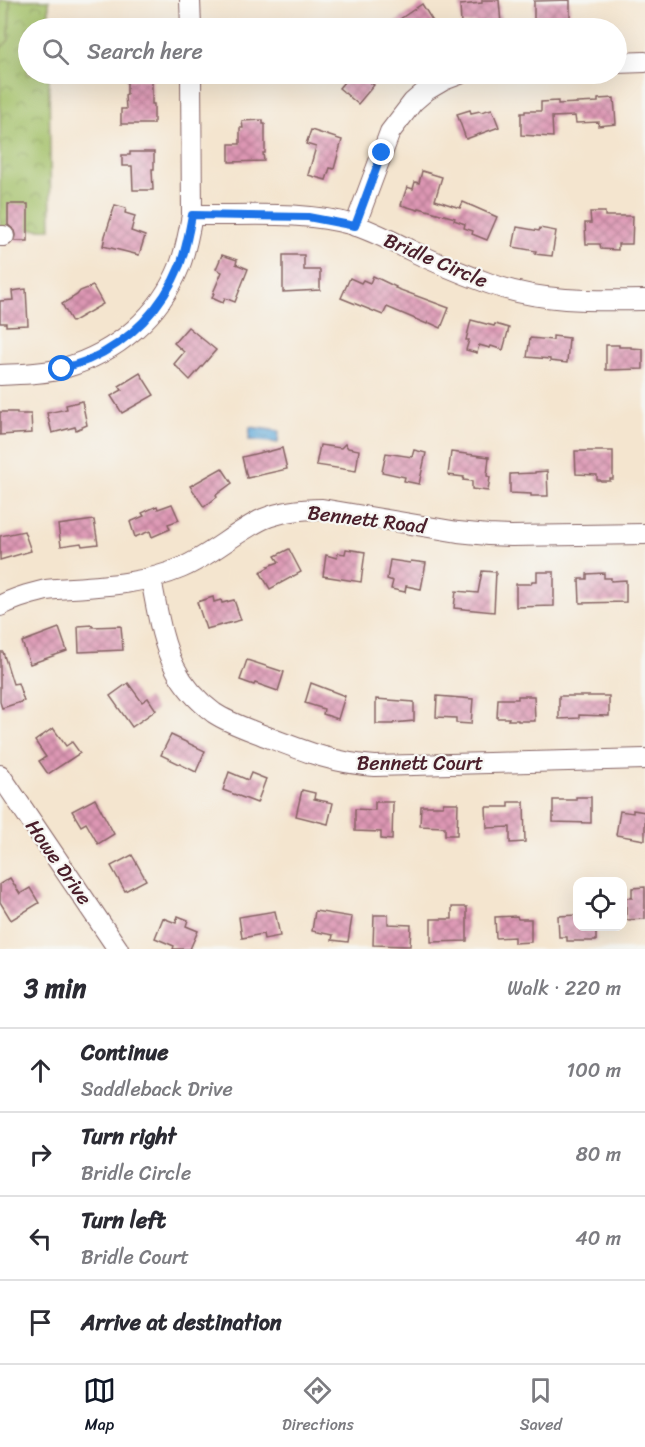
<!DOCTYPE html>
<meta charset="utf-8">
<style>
body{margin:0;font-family:Sriracha,sans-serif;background:#f7f7f7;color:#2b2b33}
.controls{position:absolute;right:18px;bottom:18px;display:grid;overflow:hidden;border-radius:12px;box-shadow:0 6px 24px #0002}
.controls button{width:54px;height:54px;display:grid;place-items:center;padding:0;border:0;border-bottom:2px solid #e1e1e2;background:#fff;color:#2b2b33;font:30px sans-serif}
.stop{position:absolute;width:18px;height:18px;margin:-14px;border:4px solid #1a73e8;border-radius:50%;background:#fff}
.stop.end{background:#1a73e8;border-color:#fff;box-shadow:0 2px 6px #0008}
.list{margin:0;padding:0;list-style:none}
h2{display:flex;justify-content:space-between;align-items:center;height:78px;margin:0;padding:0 24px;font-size:26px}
h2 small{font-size:20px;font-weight:400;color:#7c7c81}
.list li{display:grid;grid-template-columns:39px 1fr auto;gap:18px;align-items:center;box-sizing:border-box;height:84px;padding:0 24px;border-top:2px solid #e1e1e2}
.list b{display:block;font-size:22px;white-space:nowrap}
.list p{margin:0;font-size:20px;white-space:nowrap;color:#7c7c81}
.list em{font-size:20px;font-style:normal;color:#7c7c81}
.icon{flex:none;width:33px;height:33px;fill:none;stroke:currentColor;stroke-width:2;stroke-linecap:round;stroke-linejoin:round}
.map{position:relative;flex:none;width:645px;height:949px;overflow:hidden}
.search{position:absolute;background:#fff;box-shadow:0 6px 24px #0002;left:18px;right:18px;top:18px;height:66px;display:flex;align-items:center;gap:15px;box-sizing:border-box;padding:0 21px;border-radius:33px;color:#7c7c81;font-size:22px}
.sheet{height:414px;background:#fff}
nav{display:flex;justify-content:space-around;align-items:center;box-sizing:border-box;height:84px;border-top:2px solid #e1e1e2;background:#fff;font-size:16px;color:#7c7c81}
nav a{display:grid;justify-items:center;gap:3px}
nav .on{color:#111827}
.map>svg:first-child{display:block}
.park{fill:url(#park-crowns);stroke:#767049;stroke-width:1.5}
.garden{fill:#a3c067;stroke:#767049;stroke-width:1.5}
.water{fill:url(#water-ripples);stroke:#566482;stroke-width:1.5}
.building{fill:url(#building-cross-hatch)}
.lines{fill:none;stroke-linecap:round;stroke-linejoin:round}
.minor-casing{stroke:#866464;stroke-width:22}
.minor{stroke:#fff;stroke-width:20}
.route{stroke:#1a73e8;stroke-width:8}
.labels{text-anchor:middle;stroke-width:4.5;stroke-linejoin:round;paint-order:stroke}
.street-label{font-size:20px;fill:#4a1f2b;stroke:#f6f6f2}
</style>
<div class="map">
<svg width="645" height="949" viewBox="0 0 645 949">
<defs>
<pattern id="park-crowns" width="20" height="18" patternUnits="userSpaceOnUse" patternTransform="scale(1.5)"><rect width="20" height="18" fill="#a3c067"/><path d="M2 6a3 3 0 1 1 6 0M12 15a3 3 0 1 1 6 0" fill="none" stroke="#879b55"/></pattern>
<pattern id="water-ripples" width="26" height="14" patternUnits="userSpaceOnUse" patternTransform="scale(1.5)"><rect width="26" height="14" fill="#62aad9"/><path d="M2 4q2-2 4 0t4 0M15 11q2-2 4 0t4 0" fill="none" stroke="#538ab0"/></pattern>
<pattern id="building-cross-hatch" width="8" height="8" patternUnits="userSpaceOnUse" patternTransform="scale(1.5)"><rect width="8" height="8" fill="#dd97b4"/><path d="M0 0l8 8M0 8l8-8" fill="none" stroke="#b57b93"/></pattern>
</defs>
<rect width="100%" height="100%" fill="#f6f6f2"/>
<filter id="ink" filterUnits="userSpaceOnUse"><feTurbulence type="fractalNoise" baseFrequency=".0167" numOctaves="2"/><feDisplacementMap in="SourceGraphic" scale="12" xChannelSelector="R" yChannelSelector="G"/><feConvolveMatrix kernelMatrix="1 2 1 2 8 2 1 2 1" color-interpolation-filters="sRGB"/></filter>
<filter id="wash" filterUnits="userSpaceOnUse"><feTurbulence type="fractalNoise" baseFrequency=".008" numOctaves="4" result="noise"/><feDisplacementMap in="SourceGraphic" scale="24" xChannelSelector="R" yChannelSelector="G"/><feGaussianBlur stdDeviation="1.35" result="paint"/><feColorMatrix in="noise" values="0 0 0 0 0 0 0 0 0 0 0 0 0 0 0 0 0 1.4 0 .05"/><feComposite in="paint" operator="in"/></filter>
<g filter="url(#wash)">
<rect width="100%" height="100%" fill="#f4e5cf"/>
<polygon class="park" points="0,0 49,0 49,28 28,28 28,74 49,74 51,229 0,230"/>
<polygon class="garden" points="0,0 10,0 9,40 0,49"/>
<polygon class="water" points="250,427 279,431 278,443 249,440"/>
<g id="blocks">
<g class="building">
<polygon points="482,0 499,0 501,24 484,25 484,24 476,25 475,23 461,24 460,5 482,3"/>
<polygon points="570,0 570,21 534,23 534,1"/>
<polygon points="422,4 437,28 387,28"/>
<polygon points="351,74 377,74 371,83 374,85 358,104 339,88"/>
<polygon points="127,79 152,79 152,104 154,104 154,124 121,124 121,109 126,109 125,95 127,94"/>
<polygon points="614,98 616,124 598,126 599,122 576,123 575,116 552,117 553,137 521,135 521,113 525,113 525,111 541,111 541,102 558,101 558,104 598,102 598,99"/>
<polygon points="492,109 499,127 466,139 457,114 470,110 471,113 480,111 481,112"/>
<polygon points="263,120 263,124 265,124 265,153 263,153 264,161 229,162 229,144 240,144 240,128 243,128 242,121"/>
<polygon points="311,130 342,140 334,169 330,168 326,180 308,175 316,147 306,144"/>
<polygon points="130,152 154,152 154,169 152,169 153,190 133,190 132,166 122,166 122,155 130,155"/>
<polygon points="422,171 442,177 435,200 460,208 463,202 497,217 487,240 472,234 473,231 464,228 465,224 454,220 455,218 419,208 418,210 401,205 407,187 413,189 415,182 419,183"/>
<polygon points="8,204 28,204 28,241 15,241 16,235 15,231 8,225"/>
<polygon points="115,205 126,208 125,213 135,216 131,231 145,236 139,255 103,246 105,236"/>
<polygon points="590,212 605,212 605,216 633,216 632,244 618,244 618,250 601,249 600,244 586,244 585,223 591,223"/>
<polygon points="517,227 539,231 540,228 556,231 552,256 535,254 536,251 513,247"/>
<polygon points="222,255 237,260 236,264 248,269 235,302 225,298 223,303 212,298 214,293 213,293 222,272 216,269"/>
<polygon points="283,255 304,255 304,270 320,270 320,290 283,292"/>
<polygon points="373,276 396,287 395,288 449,308 441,328 428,322 427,324 387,307 383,315 341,298 350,278 361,283 363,280 370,283"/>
<polygon points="93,286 103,304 72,322 62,304 77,295 80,291"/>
<polygon points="26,289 28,325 6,326 6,323 0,323 0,301 13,300 12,291"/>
<polygon points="471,320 494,326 495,324 509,328 503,350 491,346 490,348 479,345 477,353 466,350 469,340 466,340"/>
<polygon points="188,327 216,350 190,380 174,364 184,352 174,343"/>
<polygon points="553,336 569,338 567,363 550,361 550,359 527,357 530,338 553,340"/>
<polygon points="606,345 619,345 619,347 631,347 631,348 643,349 643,369 606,370"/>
<polygon points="140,373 154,395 122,413 111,396 122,390 119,386"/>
<polygon points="82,401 87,425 76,430 75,427 52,433 47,413 67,409 66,405"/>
<polygon points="0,412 17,412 17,414 31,414 32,433 0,435"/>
<polygon points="345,444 348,448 359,450 356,471 316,465 320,445 341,448"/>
<polygon points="282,448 287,469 247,478 242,457 267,451 267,452"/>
<polygon points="414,450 426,453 419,484 404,481 405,477 382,472 386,453 412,457"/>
<polygon points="575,451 613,451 613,479 610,479 610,481 601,481 600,480 597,480 597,475 576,474"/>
<polygon points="451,452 489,457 487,476 490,477 488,491 472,489 472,481 463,480 464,477 448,475"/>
<polygon points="222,468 232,483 216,495 217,497 204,507 190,486"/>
<polygon points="547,471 548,496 531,496 531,494 510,493 510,474 535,473 535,472"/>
<polygon points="172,504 179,520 168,524 170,529 152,537 150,531 135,537 130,522 144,516 142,513 157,506 158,509"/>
<polygon points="94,520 98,544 82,546 81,543 61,546 58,525"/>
<polygon points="24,531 31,551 0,560 0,536"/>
<polygon points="289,549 301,572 270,589 260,572 269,567 268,566 279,562 275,556"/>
<polygon points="346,549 365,552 361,582 323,576 326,555 337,558 338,553 345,554"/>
<polygon points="390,560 410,563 411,561 426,563 421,589 406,586 405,592 391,589 393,581 387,579"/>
<polygon points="482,571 496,572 494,612 454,608 456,591 478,593"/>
<polygon points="537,572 554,572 554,606 516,607 516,584 531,584 532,581 537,581"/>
<polygon points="604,573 604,578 611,578 611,581 626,580 626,602 580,603 579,579 587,579 587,574"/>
<polygon points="213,597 214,602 221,600 222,603 234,600 241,620 206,629 197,602"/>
<polygon points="92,625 92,627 121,626 123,650 79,652 78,626"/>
<polygon points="59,628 67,651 30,664 22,642"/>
<polygon points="0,652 3,652 13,684 18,683 24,701 2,708 0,702"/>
<polygon points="247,660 284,672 278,691 255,683 254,685 240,680"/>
<polygon points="128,683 142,702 148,698 156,710 132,727 110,696"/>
<polygon points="311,683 345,696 338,719 323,714 324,709 305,703"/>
<polygon points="437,696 473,699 471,724 456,723 456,718 436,717"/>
<polygon points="518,696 534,696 535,721 518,721 518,720 508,720 509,718 497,718 498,699 518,699"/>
<polygon points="559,696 609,696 609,716 579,715 579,718 559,719"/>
<polygon points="376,699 414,702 414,721 393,723 393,724 376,724"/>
<polygon points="53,728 66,746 72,742 80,753 48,774 39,761 46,757 35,741"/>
<polygon points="171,735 205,751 196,772 161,755"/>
<polygon points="229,772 248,780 251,773 266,779 257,803 223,790"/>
<polygon points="302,790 315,793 314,799 333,803 328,824 296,816"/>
<polygon points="576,797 591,797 591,823 553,822 553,800 576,800"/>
<polygon points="95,799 114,834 98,844 86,823 81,826 72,811"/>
<polygon points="375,802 393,802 392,840 381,839 381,832 355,831 355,809 375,810"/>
<polygon points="509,802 524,802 525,842 510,843 510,827 487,828 486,807 509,807"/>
<polygon points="443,803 458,803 457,835 445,835 445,827 420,826 421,806 443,806"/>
<polygon points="633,810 645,812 645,840 616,835 620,811 633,813"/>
<polygon points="132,855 146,880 125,891 111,866"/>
<polygon points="10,878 20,894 30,888 39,903 11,920 0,902 0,884"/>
<polygon points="645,887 645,919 626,920 626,898 632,898 632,888"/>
<polygon points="452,907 467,907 467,941 431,942 431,919 452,919"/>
<polygon points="275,911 280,936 264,939 263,934 242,938 239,917"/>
<polygon points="315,911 352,917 348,942 332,940 333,935 312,931"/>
<polygon points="374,915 388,915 388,924 411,925 410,946 373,945"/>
<polygon points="578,915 578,927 596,927 596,941 567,941 567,937 559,937 558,916"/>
<polygon points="178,916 188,920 186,926 198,931 190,949 173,949 174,946 155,938 163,918 176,923"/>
<polygon points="517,916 518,919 531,919 531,942 514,943 514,937 496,938 495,917"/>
</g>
</g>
</g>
<g filter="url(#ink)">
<use href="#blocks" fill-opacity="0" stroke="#866464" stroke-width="1.5"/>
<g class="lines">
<defs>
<g id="minor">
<polyline points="190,0 191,28"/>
<polyline points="616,63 645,62"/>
<path d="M192,215C245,216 302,210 354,225C373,231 391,241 408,249C434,262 461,273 488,283C538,302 592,301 645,300"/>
<polyline points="355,226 390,132 413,102 427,90 444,80 460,74"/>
<polyline points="0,236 4,236"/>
<path d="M0,375C20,374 45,374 64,368C116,353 160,316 180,265C186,249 189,232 192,215L191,74"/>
<path d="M151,579C157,608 161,641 175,668C184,686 198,701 214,713C229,723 248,729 265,736C304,751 333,763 375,766L645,759"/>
<path d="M0,606C14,598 30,594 46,590C91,586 139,586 181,568C210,556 234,533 263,519C282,511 302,509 322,509L458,532L488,535L511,536L645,534"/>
<polyline points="0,775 118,949"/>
</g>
</defs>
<use href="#minor" class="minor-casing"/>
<use href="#minor" class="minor"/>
</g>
</g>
<g class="lines" filter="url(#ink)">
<path class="route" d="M62,369C71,366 80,363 88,360C130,342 163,307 180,265C186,249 189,232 192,215L308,217L355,226L382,153"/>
</g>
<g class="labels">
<g class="street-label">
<text transform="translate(436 260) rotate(23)" y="7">Bridle Circle</text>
<text transform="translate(367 519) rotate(7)" y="7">Bennett Road</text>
<text x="420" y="770">Bennett Court</text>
<text transform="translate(59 862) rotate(55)" y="7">Howe Drive</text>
</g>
</g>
</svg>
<div class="controls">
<button><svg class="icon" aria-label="locate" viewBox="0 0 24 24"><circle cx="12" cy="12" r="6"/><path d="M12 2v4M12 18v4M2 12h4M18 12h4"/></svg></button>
</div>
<div class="stop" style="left:62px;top:369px"></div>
<div class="stop end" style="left:382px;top:153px"></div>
<div class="search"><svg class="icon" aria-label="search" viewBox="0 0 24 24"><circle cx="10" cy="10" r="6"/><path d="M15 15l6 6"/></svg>Search here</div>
</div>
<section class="sheet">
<h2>3 min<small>Walk · 220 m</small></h2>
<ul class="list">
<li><svg class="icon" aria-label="ahead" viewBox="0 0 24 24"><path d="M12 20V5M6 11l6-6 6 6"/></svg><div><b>Continue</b><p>Saddleback Drive</p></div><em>100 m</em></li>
<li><svg class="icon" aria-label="right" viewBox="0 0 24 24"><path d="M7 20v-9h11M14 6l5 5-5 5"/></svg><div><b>Turn right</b><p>Bridle Circle</p></div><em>80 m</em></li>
<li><svg class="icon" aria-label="left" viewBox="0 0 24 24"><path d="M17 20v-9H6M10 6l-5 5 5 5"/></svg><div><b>Turn left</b><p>Bridle Court</p></div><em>40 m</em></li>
<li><svg class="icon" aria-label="arrive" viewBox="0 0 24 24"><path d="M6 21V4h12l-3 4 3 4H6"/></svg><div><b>Arrive at destination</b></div></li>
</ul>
</section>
<nav>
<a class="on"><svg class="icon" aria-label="map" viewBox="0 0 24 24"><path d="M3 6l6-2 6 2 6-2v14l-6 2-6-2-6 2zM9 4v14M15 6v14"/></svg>Map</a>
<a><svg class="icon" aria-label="directions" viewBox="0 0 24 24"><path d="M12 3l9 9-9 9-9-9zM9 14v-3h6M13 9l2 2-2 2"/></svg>Directions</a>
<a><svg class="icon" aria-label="saved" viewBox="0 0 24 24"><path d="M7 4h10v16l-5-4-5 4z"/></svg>Saved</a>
</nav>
